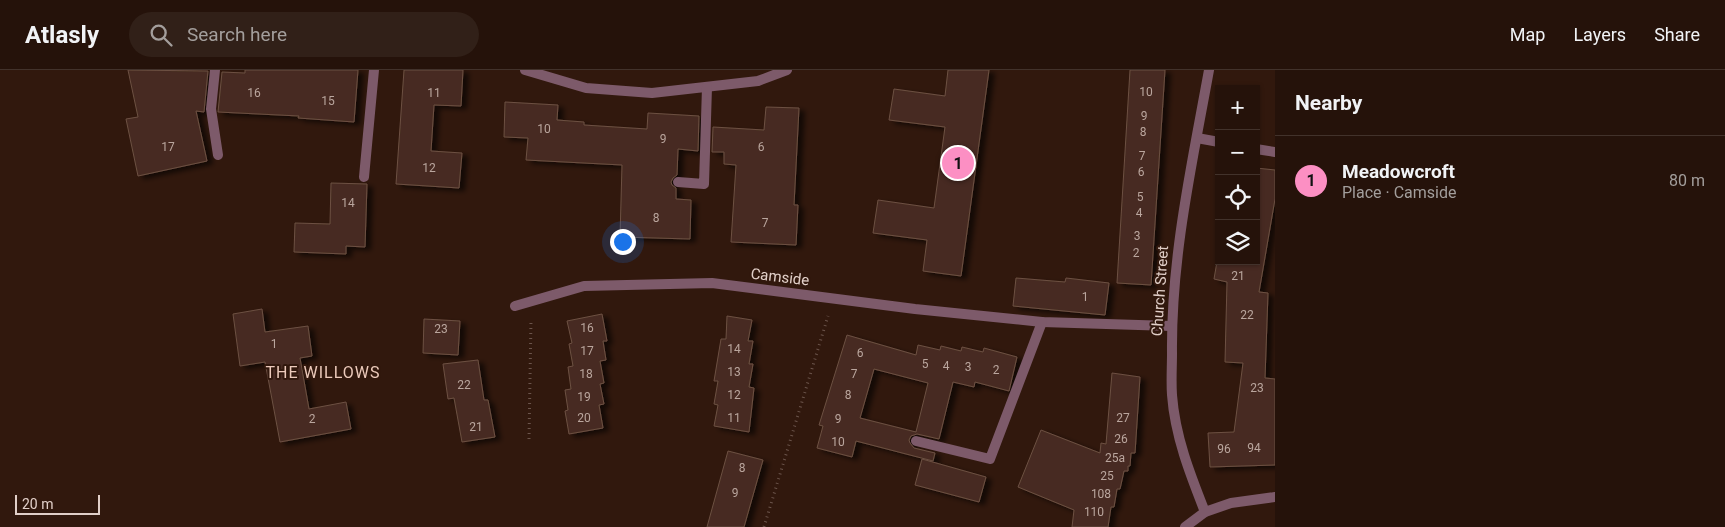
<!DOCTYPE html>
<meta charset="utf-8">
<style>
body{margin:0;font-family:Roboto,sans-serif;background:#312018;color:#f1f3f6}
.controls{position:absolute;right:15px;top:15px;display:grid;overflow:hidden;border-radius:0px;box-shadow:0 1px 4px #0004}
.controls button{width:45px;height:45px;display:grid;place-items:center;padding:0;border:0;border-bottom:1px solid #42322b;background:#25120a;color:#f1f3f6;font:25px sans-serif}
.scale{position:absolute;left:15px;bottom:12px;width:85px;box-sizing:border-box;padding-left:5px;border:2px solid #e1cfc8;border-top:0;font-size:14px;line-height:18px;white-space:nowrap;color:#e1cfc8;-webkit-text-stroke:4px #31180d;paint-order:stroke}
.you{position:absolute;left:622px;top:171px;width:18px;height:18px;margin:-12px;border:4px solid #fff;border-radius:50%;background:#1a73e8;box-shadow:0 0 0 8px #1a73e833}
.badge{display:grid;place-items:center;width:32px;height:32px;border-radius:50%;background:#fc8fc3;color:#111;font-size:16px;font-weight:700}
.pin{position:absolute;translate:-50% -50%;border:2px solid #fff;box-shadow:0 1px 5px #0006}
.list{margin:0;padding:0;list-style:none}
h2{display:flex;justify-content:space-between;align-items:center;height:65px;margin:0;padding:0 20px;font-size:21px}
h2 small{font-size:16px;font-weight:400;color:#a39e9c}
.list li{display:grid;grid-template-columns:32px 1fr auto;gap:15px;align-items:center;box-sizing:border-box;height:90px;padding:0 20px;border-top:1px solid #42322b}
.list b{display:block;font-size:19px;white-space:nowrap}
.list p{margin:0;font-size:16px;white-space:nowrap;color:#a39e9c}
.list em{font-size:16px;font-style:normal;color:#a39e9c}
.icon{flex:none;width:28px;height:28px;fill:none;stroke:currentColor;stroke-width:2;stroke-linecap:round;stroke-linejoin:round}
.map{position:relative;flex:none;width:1275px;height:457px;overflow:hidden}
header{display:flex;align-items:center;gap:30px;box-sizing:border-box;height:70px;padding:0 25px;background:#25120a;border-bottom:1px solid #42322b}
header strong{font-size:24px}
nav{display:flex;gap:28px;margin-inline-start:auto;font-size:18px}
.search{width:350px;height:45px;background:#312018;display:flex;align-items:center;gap:12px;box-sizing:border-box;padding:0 18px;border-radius:28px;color:#a39e9c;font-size:19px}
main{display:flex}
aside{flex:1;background:#25120a}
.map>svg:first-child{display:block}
.building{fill:#462c20;stroke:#6d5043;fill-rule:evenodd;filter:url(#shadow)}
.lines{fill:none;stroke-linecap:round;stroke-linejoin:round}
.path{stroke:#6b544b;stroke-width:3;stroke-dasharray:1 4;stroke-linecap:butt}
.service{stroke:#7d5a6a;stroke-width:10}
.minor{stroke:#7d5a6a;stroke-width:10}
.tertiary{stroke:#7d5a6a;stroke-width:10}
.labels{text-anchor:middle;stroke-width:4;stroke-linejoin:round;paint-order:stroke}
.number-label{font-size:12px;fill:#baa69e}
.street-label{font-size:15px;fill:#e1cfc8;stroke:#31180d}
.neighbourhood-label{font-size:16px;letter-spacing:1px;fill:#eccabb;stroke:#31180d}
</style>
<header>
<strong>Atlasly</strong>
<div class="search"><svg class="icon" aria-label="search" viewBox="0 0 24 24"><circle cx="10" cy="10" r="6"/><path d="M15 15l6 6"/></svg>Search here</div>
<nav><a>Map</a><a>Layers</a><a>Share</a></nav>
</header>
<main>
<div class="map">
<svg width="1275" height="457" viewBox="0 0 1275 457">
<defs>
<filter id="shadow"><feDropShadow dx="5.5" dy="3" stdDeviation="2.5" flood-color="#0009"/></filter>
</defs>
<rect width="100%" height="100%" fill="#31180d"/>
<g class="building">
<polygon points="128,0 208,1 204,42 196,41 207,91 138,106 126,49 138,47"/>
<polygon points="245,0 358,0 354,52 298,48 299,46 218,42 222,2 245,3"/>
<polygon points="404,0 463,0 461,36 434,35 431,81 462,83 459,118 396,114"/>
<polygon points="948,0 989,0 961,206 923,201 927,170 873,163 878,130 934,138 945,57 889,50 894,19 945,26"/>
<polygon points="1130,0 1165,0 1151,215 1117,213"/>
<polygon points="505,32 558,35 557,50 584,52 584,55 647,59 648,43 699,46 698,81 678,79 677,105 673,108 671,112 672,115 676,118 676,129 691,130 690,169 620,167 622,95 526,90 528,68 504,67"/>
<polygon points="766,37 799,38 794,135 798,135 796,175 731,172 736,95 724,94 724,82 712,82 713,57 764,60"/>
<polygon points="1256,98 1275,100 1275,129 1259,222 1268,223 1265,308 1275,309 1275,395 1210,397 1208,363 1234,362 1243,293 1225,292 1227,212 1214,209 1219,180 1219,191 1256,191"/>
<polygon points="331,113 367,114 365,177 346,176 346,184 294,182 295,153 330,154"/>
<polygon points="1016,208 1065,212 1066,208 1109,213 1105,245 1013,236"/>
<polygon points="262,239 265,262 308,256 312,286 300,288 309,339 346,332 351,359 280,372 265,292 240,296 233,244"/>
<polygon points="602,244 607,271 603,271 606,290 600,291 604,313 600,314 604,334 599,335 603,358 569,364 565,341 568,340 565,320 571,319 568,297 573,296 569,274 572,273 567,251"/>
<polygon points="727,246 752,250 748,271 753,271 749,294 753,294 749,317 754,318 749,362 714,356 718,335 714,334 718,311 714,311 721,269 726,269"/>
<polygon points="424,249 460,251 458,285 423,283"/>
<path d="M847,265L916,285L918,275L940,280L941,276L961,281L962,277L983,282L984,278L1017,287L1009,321L975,312L974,317L953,312L939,369L917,364L911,366L909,370L910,373L914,378L935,383L933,391L856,371L852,387L817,378L823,356L819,355ZM874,299L928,313L916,362L860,348Z"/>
<polygon points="478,290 484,330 488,330 495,367 462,372 454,328 448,329 443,294"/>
<polygon points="1112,303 1140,307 1135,383 1131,383 1130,396 1128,396 1128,401 1124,401 1120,419 1117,419 1114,437 1111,437 1108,457 1072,457 1074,440 1018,417 1041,360 1100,383 1101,373 1106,374"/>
<polygon points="728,381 763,390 744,457 707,457"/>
<polygon points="922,389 986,407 979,432 915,415"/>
</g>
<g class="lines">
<g class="path">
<polyline points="529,369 531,250"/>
<polyline points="764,457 828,246"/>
</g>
<g class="service">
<polyline points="1197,68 1219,72"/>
<polyline points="1256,79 1275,82"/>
</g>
<g class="minor">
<polyline points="215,0 211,39 218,85"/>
<polyline points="525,0 586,18 652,23 758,11 787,0"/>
<polyline points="364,107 374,0"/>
<polyline points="678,112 704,114 707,17"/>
<polyline points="515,236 584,216 712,213 915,239 1042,252 1171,256"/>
<polyline points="916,371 990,389 1042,252"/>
<path d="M1205,442C1190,404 1175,366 1172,325C1171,311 1172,297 1172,283C1171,187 1192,94 1209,0"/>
</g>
<polyline class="tertiary" points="1185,457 1205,442 1231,433 1275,427"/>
</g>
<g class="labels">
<g class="number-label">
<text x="1146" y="26">10</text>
<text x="254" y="27">16</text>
<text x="434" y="27">11</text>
<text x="328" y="35">15</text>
<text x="1144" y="50">9</text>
<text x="544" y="63">10</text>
<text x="1143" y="66">8</text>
<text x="663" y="73">9</text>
<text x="168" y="81">17</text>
<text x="761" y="81">6</text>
<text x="1142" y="90">7</text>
<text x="429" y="102">12</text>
<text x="1141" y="106">6</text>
<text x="1140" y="131">5</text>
<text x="348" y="137">14</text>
<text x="1139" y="147">4</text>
<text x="656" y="152">8</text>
<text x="765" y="157">7</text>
<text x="1137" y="170">3</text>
<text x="1136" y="187">2</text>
<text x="1238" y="210">21</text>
<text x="1085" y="231">1</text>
<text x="1247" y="249">22</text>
<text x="587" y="262">16</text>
<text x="441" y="263">23</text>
<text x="274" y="278">1</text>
<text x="734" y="283">14</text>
<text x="587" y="285">17</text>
<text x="860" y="287">6</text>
<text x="925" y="298">5</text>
<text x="946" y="300">4</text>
<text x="968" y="301">3</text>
<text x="996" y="304">2</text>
<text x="734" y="306">13</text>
<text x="586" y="308">18</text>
<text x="854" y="308">7</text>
<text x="464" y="319">22</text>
<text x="1257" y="322">23</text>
<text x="734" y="329">12</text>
<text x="848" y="329">8</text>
<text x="584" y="331">19</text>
<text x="584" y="352">20</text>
<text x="734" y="352">11</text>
<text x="1123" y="352">27</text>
<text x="312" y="353">2</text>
<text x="838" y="353">9</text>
<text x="476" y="361">21</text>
<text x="1121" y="373">26</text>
<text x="838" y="376">10</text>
<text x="1254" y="382">94</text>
<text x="1224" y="383">96</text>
<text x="1115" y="392">25a</text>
<text x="742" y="402">8</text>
<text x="1107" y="410">25</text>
<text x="735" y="427">9</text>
<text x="1101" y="428">108</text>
<text x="1094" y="446">110</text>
</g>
<g class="street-label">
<text transform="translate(780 207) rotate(7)" y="5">Camside</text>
<text transform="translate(1160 221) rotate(-86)" y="5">Church Street</text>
</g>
<g class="neighbourhood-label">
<text x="323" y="308">THE WILLOWS</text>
</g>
</g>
</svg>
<div class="controls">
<button>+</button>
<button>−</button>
<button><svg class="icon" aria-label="locate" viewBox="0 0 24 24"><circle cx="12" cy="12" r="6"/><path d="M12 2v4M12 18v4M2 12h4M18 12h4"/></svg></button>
<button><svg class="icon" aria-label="layers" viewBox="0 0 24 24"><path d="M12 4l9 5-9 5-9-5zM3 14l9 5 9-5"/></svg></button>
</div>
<div class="scale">20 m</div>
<div class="you"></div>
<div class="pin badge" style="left:958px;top:93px">1</div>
</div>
<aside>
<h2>Nearby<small></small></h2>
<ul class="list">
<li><span class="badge">1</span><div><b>Meadowcroft</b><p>Place · Camside</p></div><em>80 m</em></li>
</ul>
</aside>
</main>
